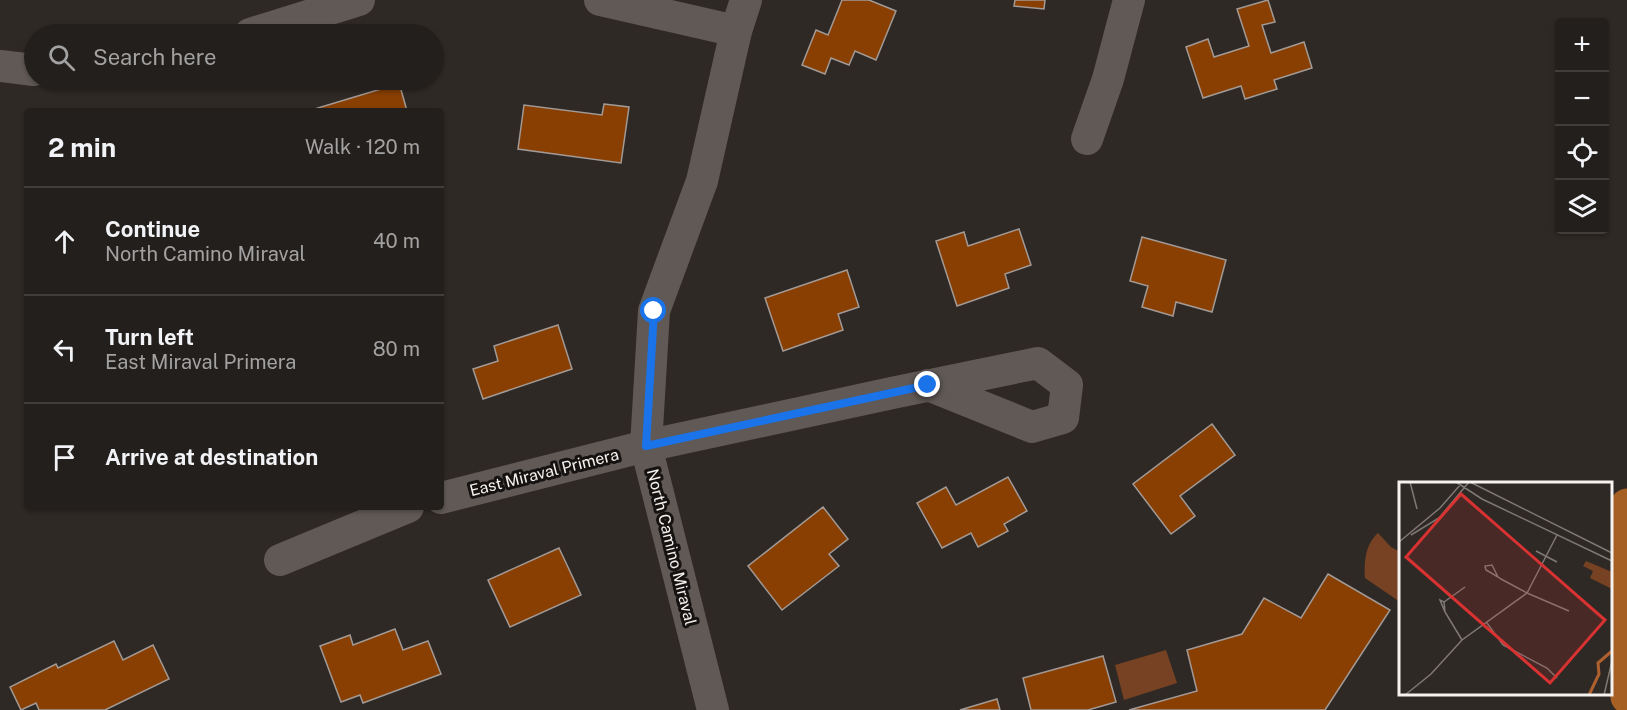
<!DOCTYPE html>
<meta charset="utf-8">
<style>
body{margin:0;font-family:"Public Sans",sans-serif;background:#2f2c29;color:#f1f3f6}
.controls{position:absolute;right:18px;top:18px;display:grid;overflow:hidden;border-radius:6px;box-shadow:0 2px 4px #0004}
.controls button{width:54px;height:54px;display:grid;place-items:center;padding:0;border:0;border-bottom:2px solid #403d3b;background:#231f1c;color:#f1f3f6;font:30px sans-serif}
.stop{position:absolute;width:18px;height:18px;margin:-14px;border:4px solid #1a73e8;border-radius:50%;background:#fff}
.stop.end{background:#1a73e8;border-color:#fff;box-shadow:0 2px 6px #0008}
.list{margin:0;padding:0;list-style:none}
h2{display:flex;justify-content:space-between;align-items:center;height:78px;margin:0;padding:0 24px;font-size:26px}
h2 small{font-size:20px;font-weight:400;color:#a3a2a3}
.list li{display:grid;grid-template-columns:39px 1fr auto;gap:18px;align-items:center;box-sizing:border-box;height:108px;padding:0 24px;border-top:2px solid #403d3b}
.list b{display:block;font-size:22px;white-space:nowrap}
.list p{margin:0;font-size:20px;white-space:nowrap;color:#a3a2a3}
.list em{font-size:20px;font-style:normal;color:#a3a2a3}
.icon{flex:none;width:33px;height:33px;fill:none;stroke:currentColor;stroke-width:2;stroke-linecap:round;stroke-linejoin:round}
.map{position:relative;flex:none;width:1627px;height:710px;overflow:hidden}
.search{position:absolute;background:#231f1c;box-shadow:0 2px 4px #0004;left:24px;top:24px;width:420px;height:66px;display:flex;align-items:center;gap:15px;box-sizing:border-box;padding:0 21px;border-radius:33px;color:#a3a2a3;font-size:22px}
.panel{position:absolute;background:#231f1c;box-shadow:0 2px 4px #0004;left:24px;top:108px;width:420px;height:402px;border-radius:6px}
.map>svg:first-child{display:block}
.green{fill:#764223}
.building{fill:#893f01;stroke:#a29a96;stroke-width:1.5}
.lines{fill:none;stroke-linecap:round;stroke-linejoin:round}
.minor{stroke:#605955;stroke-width:32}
.major{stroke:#a66023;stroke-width:33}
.route{stroke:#1a73e8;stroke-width:8}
.labels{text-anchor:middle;stroke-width:6;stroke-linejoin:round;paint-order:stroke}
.street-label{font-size:16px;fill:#f6f2ef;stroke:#151211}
.inset-river{fill:none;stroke:#ae602f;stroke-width:3}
.inset-road{fill:none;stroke:#7f7976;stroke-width:1.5}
.view{fill:#d83232;fill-opacity:0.15;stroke:#d83232;stroke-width:3}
.inset-edge{fill:none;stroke:#f6f2ef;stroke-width:3}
</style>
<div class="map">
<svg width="1627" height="710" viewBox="0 0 1627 710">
<rect width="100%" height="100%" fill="#2f2925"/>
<g class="green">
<path d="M1378,533L1391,547L1400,552V602L1365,578C1364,562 1365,545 1378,533Z"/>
<polygon points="1166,650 1177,683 1124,700 1115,665"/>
</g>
<g class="building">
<polygon points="842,0 869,0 896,11 876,60 855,51 849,65 831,58 825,74 802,65 816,30 828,35"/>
<polygon points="1015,0 1045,0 1044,9 1014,6"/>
<polygon points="1268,0 1275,22 1262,25 1271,53 1304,42 1312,68 1274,80 1277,89 1245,99 1241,86 1203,98 1186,47 1208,39 1214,57 1249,46 1237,9"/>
<polygon points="378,80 412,80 413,82 400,86 407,111 308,111 381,89"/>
<polygon points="604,104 629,107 621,163 518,149 524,105 602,115"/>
<polygon points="1019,229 1031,265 1005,274 1009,288 957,306 936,241 964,232 968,246"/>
<polygon points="1142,237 1226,260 1212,312 1176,302 1173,316 1142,307 1148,286 1130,281"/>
<polygon points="847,270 859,307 838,314 843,330 783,351 765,298"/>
<polygon points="558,325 572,369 483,399 473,369 498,361 494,346"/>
<polygon points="1212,424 1235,455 1180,496 1195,516 1171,534 1133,484"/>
<polygon points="1008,477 1027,511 1004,524 1008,531 978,547 971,533 942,548 917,503 946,487 956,505"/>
<polygon points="823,507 848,539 829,554 839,566 782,610 748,566"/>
<polygon points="559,548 581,595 510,627 488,580"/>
<polygon points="1328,574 1390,610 1325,710 1129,710 1197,691 1187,650 1242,634 1264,598 1301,618"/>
<polygon points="395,629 403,650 428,641 441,674 363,703 360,695 341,702 320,646 350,635 353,645"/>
<polygon points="114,641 123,660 153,645 169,679 105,710 39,710 36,703 21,710 10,687 56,664 58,668"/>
<polygon points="1103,656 1116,702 1088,710 1031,710 1023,678"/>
<polygon points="997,699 1000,710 960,710"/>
</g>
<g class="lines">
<g class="minor">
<polyline points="600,0 736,31"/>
<polyline points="250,34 359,0"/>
<polyline points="0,66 34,70"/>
<polyline points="1087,139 1108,79 1129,0"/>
<polyline points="441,498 646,446 892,393 1038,363 1067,385 1063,418 1032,427 928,385"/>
<polyline points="280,560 408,507"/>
<polyline points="713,710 646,446 654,311 702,181 736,31 746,0"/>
</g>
<polyline class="major" points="1627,505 1622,582 1627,697"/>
</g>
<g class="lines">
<polyline class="route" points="654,311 646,446 928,385"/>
</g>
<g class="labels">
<g class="street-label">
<text transform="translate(544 472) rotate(-14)" y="6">East Miraval Primera</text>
<text transform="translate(672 547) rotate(76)" y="6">North Camino Miraval</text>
</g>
</g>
<g transform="translate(1399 482)">
<rect width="213" height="213" fill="#2f2925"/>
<path d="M187,79L213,90V107L191,96L194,89L184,84Z" fill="#764223"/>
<path class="inset-river" d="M190,213L200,192L199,181L213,169"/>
<path class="inset-road" d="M11,0L18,27M57,0L83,17L213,79M71,0L213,71M12,53L40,36L70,0M0,60L41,26L62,2M137,69L158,80M99,95L93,83L86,84L87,88L99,95L102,97L128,111L170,129M45,120L66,105M46,130L41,118L45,120L46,130L63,158M88,141L104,163L148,186L158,196M6,213L32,192L63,158L128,111L158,53M205,213L213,179"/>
<path class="view" d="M62,12L206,138L151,201L7,75Z"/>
<rect width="213" height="213" class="inset-edge"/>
</g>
</svg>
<div class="controls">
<button>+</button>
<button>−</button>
<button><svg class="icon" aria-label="locate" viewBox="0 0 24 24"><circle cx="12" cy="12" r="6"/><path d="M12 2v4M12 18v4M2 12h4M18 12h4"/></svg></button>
<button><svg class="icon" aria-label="layers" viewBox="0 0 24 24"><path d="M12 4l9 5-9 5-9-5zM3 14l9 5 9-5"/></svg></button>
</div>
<div class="stop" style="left:654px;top:311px"></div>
<div class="stop end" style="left:928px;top:385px"></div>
<div class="search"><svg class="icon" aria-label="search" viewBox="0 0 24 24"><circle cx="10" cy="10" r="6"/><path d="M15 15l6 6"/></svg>Search here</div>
<section class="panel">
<h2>2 min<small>Walk · 120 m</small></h2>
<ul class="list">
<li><svg class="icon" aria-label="ahead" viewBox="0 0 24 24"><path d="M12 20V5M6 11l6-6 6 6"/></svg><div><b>Continue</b><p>North Camino Miraval</p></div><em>40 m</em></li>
<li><svg class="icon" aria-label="left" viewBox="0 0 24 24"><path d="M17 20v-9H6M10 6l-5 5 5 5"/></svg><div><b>Turn left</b><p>East Miraval Primera</p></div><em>80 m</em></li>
<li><svg class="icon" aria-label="arrive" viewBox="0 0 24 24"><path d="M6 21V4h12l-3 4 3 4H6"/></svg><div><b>Arrive at destination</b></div></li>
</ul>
</section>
</div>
